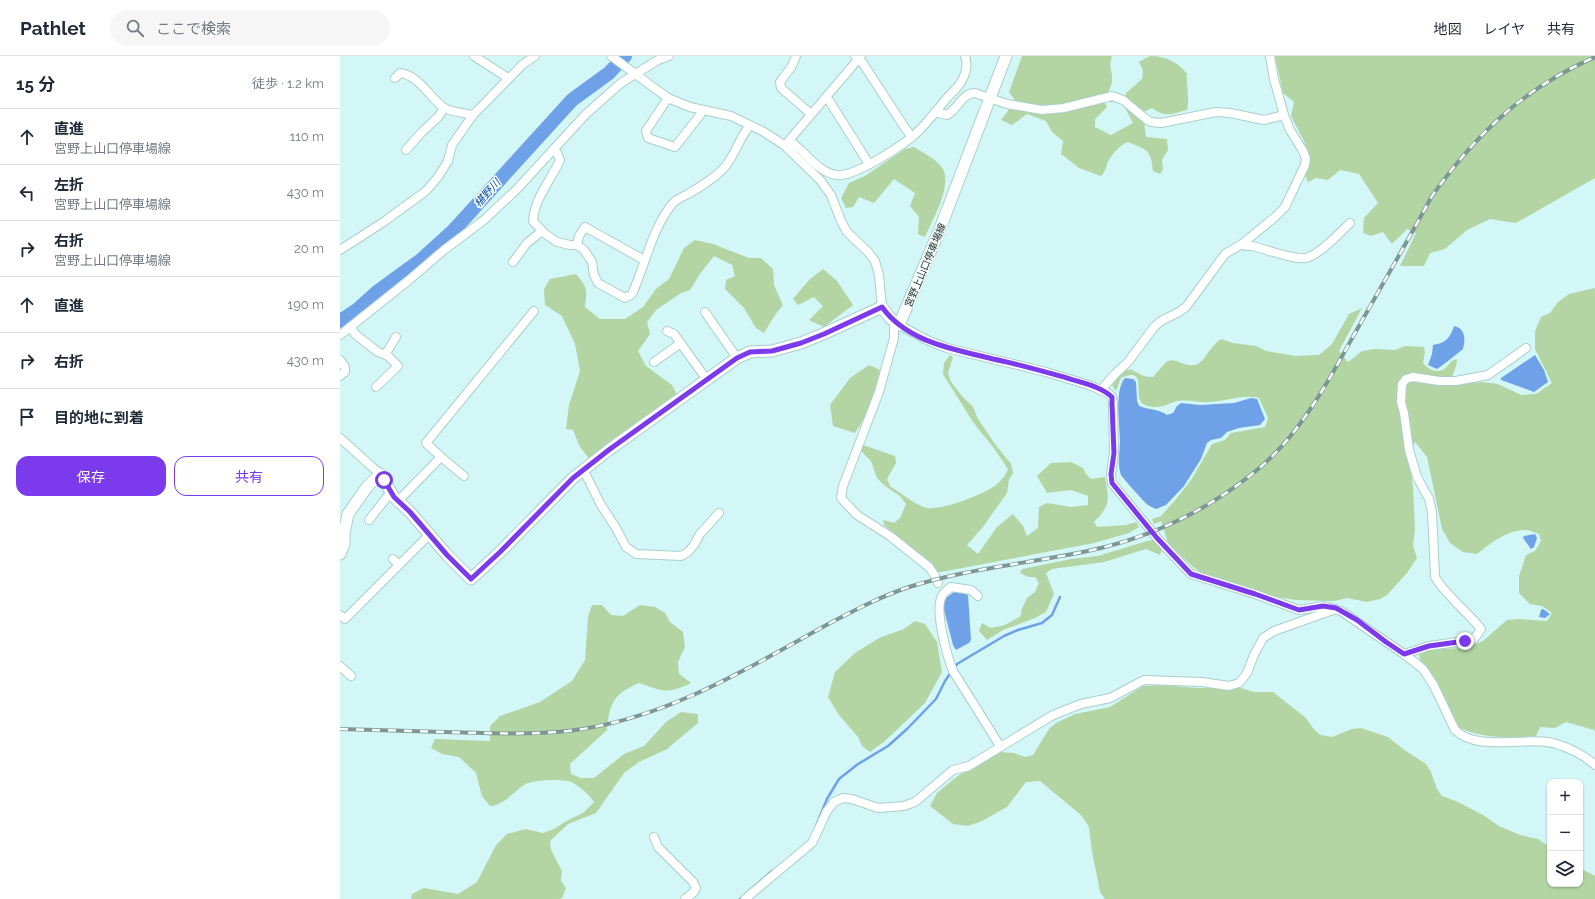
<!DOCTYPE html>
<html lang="ja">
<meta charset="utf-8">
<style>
body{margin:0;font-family:Raleway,"Noto Sans JP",sans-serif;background:#f6f6f7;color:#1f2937}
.controls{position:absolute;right:12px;bottom:12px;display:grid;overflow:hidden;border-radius:8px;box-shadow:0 1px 3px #0004}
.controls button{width:36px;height:36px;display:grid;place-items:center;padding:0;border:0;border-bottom:1px solid #e0e1e3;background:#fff;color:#1f2937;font:20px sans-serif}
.stop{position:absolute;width:12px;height:12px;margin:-9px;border:3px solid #7c3aed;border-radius:50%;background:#fff}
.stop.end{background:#7c3aed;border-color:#fff;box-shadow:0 1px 4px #0008}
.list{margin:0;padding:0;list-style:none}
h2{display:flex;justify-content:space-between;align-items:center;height:52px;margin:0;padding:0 16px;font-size:17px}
h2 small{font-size:13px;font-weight:400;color:#747a83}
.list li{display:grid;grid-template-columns:26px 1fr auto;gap:12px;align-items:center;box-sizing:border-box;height:56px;padding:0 16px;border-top:1px solid #e0e1e3}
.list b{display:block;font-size:15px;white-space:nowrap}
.list p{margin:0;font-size:13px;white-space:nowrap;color:#747a83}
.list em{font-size:13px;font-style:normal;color:#747a83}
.actions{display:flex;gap:8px;padding:12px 16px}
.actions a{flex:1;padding:9px 0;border:1px solid #7c3aed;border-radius:12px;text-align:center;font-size:14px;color:#7c3aed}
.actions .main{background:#7c3aed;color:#fff}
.icon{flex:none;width:22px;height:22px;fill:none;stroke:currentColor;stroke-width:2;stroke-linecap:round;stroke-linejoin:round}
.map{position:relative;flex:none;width:1255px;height:843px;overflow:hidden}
header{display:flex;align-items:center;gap:24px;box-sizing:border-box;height:56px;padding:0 20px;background:#fff;border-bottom:1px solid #e0e1e3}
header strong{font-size:19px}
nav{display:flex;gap:22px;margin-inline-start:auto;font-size:14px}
.search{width:280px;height:36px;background:#f6f6f7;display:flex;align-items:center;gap:10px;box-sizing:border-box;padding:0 14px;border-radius:22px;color:#747a83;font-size:15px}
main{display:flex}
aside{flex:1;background:#fff}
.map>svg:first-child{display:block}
.green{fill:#b3d5a3}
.water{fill:#6fa1e9}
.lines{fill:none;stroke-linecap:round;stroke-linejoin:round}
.stream{stroke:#6fa1e9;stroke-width:2.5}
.river{stroke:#6fa1e9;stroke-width:14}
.minor-casing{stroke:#aacece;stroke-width:10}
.secondary-casing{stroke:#aacece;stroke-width:13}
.minor{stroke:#fff;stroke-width:8}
.secondary{stroke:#fff;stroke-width:11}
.rail-casing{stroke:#7d9696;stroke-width:4}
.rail{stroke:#f6fdfd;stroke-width:2.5;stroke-dasharray:8;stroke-linecap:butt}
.route{stroke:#7c3aed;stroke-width:5}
.labels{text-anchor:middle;stroke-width:3;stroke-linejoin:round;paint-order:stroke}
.street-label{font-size:10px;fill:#263434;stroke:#f6fdfd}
.water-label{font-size:11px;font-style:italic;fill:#0f50a4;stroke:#f6fdfd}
</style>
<header>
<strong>Pathlet</strong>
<div class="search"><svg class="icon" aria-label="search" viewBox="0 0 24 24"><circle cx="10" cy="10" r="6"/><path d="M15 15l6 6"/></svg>ここで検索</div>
<nav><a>地図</a><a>レイヤ</a><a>共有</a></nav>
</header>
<main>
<aside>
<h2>15 分<small>徒歩 · 1.2 km</small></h2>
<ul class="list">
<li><svg class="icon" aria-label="ahead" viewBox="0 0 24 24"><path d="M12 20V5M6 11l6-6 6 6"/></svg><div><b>直進</b><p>宮野上山口停車場線</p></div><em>110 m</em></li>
<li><svg class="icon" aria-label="left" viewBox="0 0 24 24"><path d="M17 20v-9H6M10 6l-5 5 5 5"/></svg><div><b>左折</b><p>宮野上山口停車場線</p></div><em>430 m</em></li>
<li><svg class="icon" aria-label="right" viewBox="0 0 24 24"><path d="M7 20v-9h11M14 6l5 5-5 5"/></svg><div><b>右折</b><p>宮野上山口停車場線</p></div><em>20 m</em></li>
<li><svg class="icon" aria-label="ahead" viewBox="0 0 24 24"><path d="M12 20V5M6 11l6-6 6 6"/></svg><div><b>直進</b></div><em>190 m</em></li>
<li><svg class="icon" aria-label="right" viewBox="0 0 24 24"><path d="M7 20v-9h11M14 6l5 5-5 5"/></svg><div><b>右折</b></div><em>430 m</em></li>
<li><svg class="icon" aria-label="arrive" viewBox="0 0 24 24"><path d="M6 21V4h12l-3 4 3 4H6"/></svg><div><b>目的地に到着</b></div></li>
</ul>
<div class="actions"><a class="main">保存</a><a>共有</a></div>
</aside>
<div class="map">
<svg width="1255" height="843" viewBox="0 0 1255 843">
<rect width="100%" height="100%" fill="#d3f7f7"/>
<g class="green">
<path d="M682,0H772C768,13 773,14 772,25C772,30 766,40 764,46L767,51L755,63V71L771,79L793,67L784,50L786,37L802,23L803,14L799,6C803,4 807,1 811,0C826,0 839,7 847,18C846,30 850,42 847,54C831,58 826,62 812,52L803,56L806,81L827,83L828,94L822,104L823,114L820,118L813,115C811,93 807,94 788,86C781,88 771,99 768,106C765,112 766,115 761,120L739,112L721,98L723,85L712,76L706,65L687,58L672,69L661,64L668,55L674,43L669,36Z"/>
<polygon points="935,0 1255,0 1255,122 1176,167 1150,163 1127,174 1105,193 1090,197 1084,210 1060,210 1076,177 1067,173 1052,188 1043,176 1031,180 1023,177 1024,162 1038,147 1019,118 1000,114 988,124 976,122 968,126 965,119 970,104 965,87 951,60 954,46 943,37"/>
<path d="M574,91C583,97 594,102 600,109C616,125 592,164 585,181L578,178L579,161L570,150L575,137L554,123L534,147L519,141L513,151L506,152L501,142L509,127L525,120L565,93Z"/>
<path d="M355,184L373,188L409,202H421L433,213L434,229L443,249L435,259L424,277L416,272L404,252L385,233L386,224L395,220L392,209L374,200L360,218L350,234L341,237L316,254L307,266L310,278L298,295L306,310L332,329L337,339L281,378L250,404L240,391L233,374L226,373L229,349L240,315L235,288L222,260L205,249L204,233L210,223L236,218C248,232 247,234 245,251L260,263H285L303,251L316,233L329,223L344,192Z"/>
<polygon points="483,213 497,225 513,249 484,271 469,264 483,250 474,241 458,249 453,243 469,224"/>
<path d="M1255,232V676L1254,674L1226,666L1215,672L1200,671L1196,680C1172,682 1143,683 1120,672L1081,607L1079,599L1084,595L1101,593L1125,592L1143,585L1167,564L1178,563L1207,565L1212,557L1202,550L1190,548L1179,537V520L1186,499L1195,495L1201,485L1199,478C1195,477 1191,474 1187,474C1168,473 1151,487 1137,498L1123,496L1110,487L1102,473L1087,401L1075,386L1069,399L1073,432L1075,473L1073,490L1077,502L1067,517L1047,539L1040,543L1027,546L1007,542L994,545L956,544L923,539L865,519L853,511L828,487L821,465L814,468L812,463L821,460L836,443L851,424L872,388L885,384L891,377L925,371L928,362L919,342C903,338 887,345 870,346C859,347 848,343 837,345C829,347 824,351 816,351C811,351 802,350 800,344C796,333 805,311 781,322L776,335L772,329C794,299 791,322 813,321C817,317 823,308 828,305C835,301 847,313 858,308C866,303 870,290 881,283L893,287L916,290L926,295L956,300L979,299L992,288L1009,258L1022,252L999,295L1008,306L1022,295L1035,293L1055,294L1065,290L1084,291L1085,296L1083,307C1088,313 1097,318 1104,313C1110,309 1109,305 1117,303C1117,313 1111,318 1111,329L1142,326L1158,328L1181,339L1196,338L1212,327L1195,293V275L1201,261L1210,257L1218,246L1229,238Z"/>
<path d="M610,299L613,301L608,317L611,326L622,340L633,351L638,363L655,388L671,408L673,417L669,424L667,437L643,471L627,489L638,498L657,471L673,458L683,470L687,480L698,472L699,451L707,447L731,451L748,449V440L731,434L707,437L697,420L711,407L731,406L743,412L746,418L751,423L765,421C769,444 771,449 754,466L757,471L786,469L796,466L799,471L789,477L754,487L601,516H596L568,489L544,469L543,464L554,467L560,462L566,448L560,440L545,430L537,422L531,405L520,394L523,389L555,400L556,407L547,423L550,430C559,436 577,450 587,452C603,454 646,438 657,428C662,424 666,419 668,413L653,391L633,366L603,318L604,307Z"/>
<path d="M529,309L540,314C535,335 528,359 515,377L493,370L490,349L510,322Z"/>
<polygon points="814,484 822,493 820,499 806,493 764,506 712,513 706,517 714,538 706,556 695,562 663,574 647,584 639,575 642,567 651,572 665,569 681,560 681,555 687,542 695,536 699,527 695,521 689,521 680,517 682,513 731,503 758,500 807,485"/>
<path d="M252,549H262L271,559L283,560L300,549L315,551L325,557L330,566L343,576L345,591L338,606L339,618L351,627C326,639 323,635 299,627C272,639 270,647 267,674L230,708L231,718L241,722H254L284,698L304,690L326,666L341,656L358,658V667L327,693L299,706L284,717L256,757L228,768L210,785L211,794L222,815L221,825L226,832L222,842L219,843H71L72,838L84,832L118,838L137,826L156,789L167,778L186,773L203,777L214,773L228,764L243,757L254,746C249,739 242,732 233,727C225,722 192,724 184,729C173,736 163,750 150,750L142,740L136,717L119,701L102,698L91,692L95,683L150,685V670L160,660L200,646L232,625L245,604L248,561Z"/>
<polygon points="575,565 585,568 597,586 602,616 585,647 545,685 530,696 522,690 518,681 499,659 488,641 495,616 515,597 539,582 564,573"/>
<polygon points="820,629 859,632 901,632 914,636 933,636 966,662 973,672 980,679 992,681 1012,673 1021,672 1048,681 1063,693 1086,708 1091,716 1097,733 1102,740 1118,746 1143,759 1159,770 1180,779 1198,783 1210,791 1210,828 1240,828 1240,812 1255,820 1255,843 765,843 760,836 752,795 749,771 742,760 700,725 686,726 667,751 642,765 628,770 613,768 590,750 597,737 615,722 622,717 630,715 659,696 674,697 685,701 693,699 709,673 716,667 735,658 770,651 803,630"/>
</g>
<g class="water">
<path d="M1114,270C1125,272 1126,283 1123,293C1115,299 1105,308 1097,313L1088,309L1092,298L1093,289C1106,287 1110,282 1114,270Z"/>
<polygon points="1195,299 1204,314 1208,326 1194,336 1161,324 1161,322"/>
<path d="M785,322L793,323L796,326L797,345L799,350C809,354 819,353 827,359L833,357L837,350L841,347L860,349L894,347L911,342L917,343L925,363L920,369L899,372L887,376L881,382L871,384L867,387L861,403L844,430L826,449L816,453C813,452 810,450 808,449C804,446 783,422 781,419C777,408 780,396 780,385C780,369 774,334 785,322Z"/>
<polygon points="1195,478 1197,482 1194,491 1191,493 1183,482 1184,480"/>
<polygon points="614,536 619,536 628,539 631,584 629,587 616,594 613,589 603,550 606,542"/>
<polygon points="1203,553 1210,558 1205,562 1199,561 1201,554"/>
</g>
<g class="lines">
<g class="stream">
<polyline points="476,770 487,743 499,723 518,708 548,690 567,673 596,643 605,625 617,608 664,580 678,574 702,567 712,559 720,541"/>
<polyline points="400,843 432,815"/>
</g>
<polyline class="river" points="0,265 17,254 37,236 81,204 113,175 232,44 269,17 285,0"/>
<defs>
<g id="minor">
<polyline points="134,0 168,22"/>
<polyline points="271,0 328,42 350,51 391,60 424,76 444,89 480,124 491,139 501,165 507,176 528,196 535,205 539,219 542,251"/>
<polyline points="456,0 452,10 440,26 441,32 471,58"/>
<polyline points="515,0 522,6 565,72 572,81"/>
<path d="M55,22L60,17C80,20 88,40 103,51C109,56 125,57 133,59"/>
<polyline points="486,41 490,46 529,108"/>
<polyline points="328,42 306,75 308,82 335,91 360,59 363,54"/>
<path d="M595,56L607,59C618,53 622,37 635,37L667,48L702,54L724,52L772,40L783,44L806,63L811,66L821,67L876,56L890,57L924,64L944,59"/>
<path d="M450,85C465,95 477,116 496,119C513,122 558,92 572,81C585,70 596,55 607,42C611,37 618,32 621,26C626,18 628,9 625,0"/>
<polyline points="446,88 521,0"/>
<polyline points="66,94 81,77 99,60 104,52"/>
<path d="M214,94L217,97L220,104C211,124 194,143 193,165L204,177L217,186L230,189H237L244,194L252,206L254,219L258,227L285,242L292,238C305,210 312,172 333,147C337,143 344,140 348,138C360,131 380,119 387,108C396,96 400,81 410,69"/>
<path d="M902,188L906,190H912C925,193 954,204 966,202C979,199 1000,177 1010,167"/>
<polyline points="237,189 239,180 245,171 304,204"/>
<polyline points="0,194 42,167 86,135 98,121 108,105 112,89 133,59 182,9 195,0"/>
<polyline points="173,206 187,187 202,175"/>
<polyline points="365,256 397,302"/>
<polyline points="554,266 554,282 539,336 503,430 501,442 517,459 550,480 589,511 595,520 598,527"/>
<path d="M559,269L589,285L607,292L706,316L749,329L768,337L772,341L773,348L774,397L771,418L772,427L817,482L851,518L915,538L959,554L983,550L1001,555L1064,598L1083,613L1094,630L1115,674C1136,695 1180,682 1208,686C1224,689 1243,698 1255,709"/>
<polyline points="10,271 16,279 38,296 47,299 58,310 36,331"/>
<polyline points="327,275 334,278 367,324"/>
<polyline points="0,279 69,224 104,194 144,164 177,133 246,58 281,27 318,4 329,0"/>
<polyline points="45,299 56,281"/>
<polyline points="0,304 5,311 5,316 0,320"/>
<polyline points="314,306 341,287"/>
<polyline points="761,334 775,318 788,306 814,271 821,265 839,256 846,251 885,198 902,188 935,161 945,151 965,109 966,103 963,95 950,74 944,59 934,23 930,0"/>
<polyline points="0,382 40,418"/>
<polyline points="101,401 124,420"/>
<polyline points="244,415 261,449 276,472 286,491 296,498 341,500 348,496 354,489 360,478 379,457"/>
<polyline points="58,445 101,401 86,387 194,255"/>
<polyline points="29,464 51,436"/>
<polyline points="53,503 59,509"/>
<path d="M638,540L631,534L611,531C607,534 604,536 602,540C594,554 607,600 613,615L660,690"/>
<polyline points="0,559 5,563 89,479"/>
<path d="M1064,598L1089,590L1125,585L1134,583L1141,573C1127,555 1107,541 1095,521L1092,456L1089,443L1077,421L1069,394L1064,357L1061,346L1062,328L1066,323L1073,321L1099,325H1116L1148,319L1186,292"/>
<polyline points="0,610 11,620"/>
<polyline points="314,781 318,791 353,826 356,832 354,836 345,843"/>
<polyline points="405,843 472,787 487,755 494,746 503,742 512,743 538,752 564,750 575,746 613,714 629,710 713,659 741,648 770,642 804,624 862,626 889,630 899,627 907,617 914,599 923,582 934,575 996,553"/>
</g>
<polyline id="secondary" points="0,498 4,488 4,477 8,458 27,431 40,418 54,441 70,456 107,499 131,523 160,496 233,422 270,393 397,302 410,296 432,295 461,287 483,278 542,251 550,262 559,269 600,173 666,0"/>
</defs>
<use href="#minor" class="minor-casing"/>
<use href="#secondary" class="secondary-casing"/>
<use href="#minor" class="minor"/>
<use href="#secondary" class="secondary"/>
<defs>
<path id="rail" d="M0,673C35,674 70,675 104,676C146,677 187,679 228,675C271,670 315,656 353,639C401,618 446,591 492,566C517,553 542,540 569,531C632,511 697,507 761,492C818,478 872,451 917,414C960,379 989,324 1015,277C1041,231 1067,186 1092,140C1137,77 1184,32 1255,1"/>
</defs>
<use href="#rail" class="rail-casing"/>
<use href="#rail" class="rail"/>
</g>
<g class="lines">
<path class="route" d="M44,424L54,441L70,456L107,499L131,523L160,496L233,422L270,393L397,302L410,296L432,295L461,287L484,278L542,251C567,286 613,293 653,303C678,308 702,315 727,322C742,327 760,330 772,341V348L774,397L771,418L772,427L817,482L851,518L915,538L959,554L983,550L996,552L1017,564L1046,586L1064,598L1089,590L1125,585"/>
</g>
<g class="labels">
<g class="street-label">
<text transform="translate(585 209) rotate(-67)" y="4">宮野上山口停車場線</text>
</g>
<g class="water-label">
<text transform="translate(147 137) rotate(-48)" y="4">椹野川</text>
</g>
</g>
</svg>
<div class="controls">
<button>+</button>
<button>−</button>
<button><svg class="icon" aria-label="layers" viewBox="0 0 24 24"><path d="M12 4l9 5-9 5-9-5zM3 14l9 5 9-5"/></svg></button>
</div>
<div class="stop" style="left:44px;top:424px"></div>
<div class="stop end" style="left:1125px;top:585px"></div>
</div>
</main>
